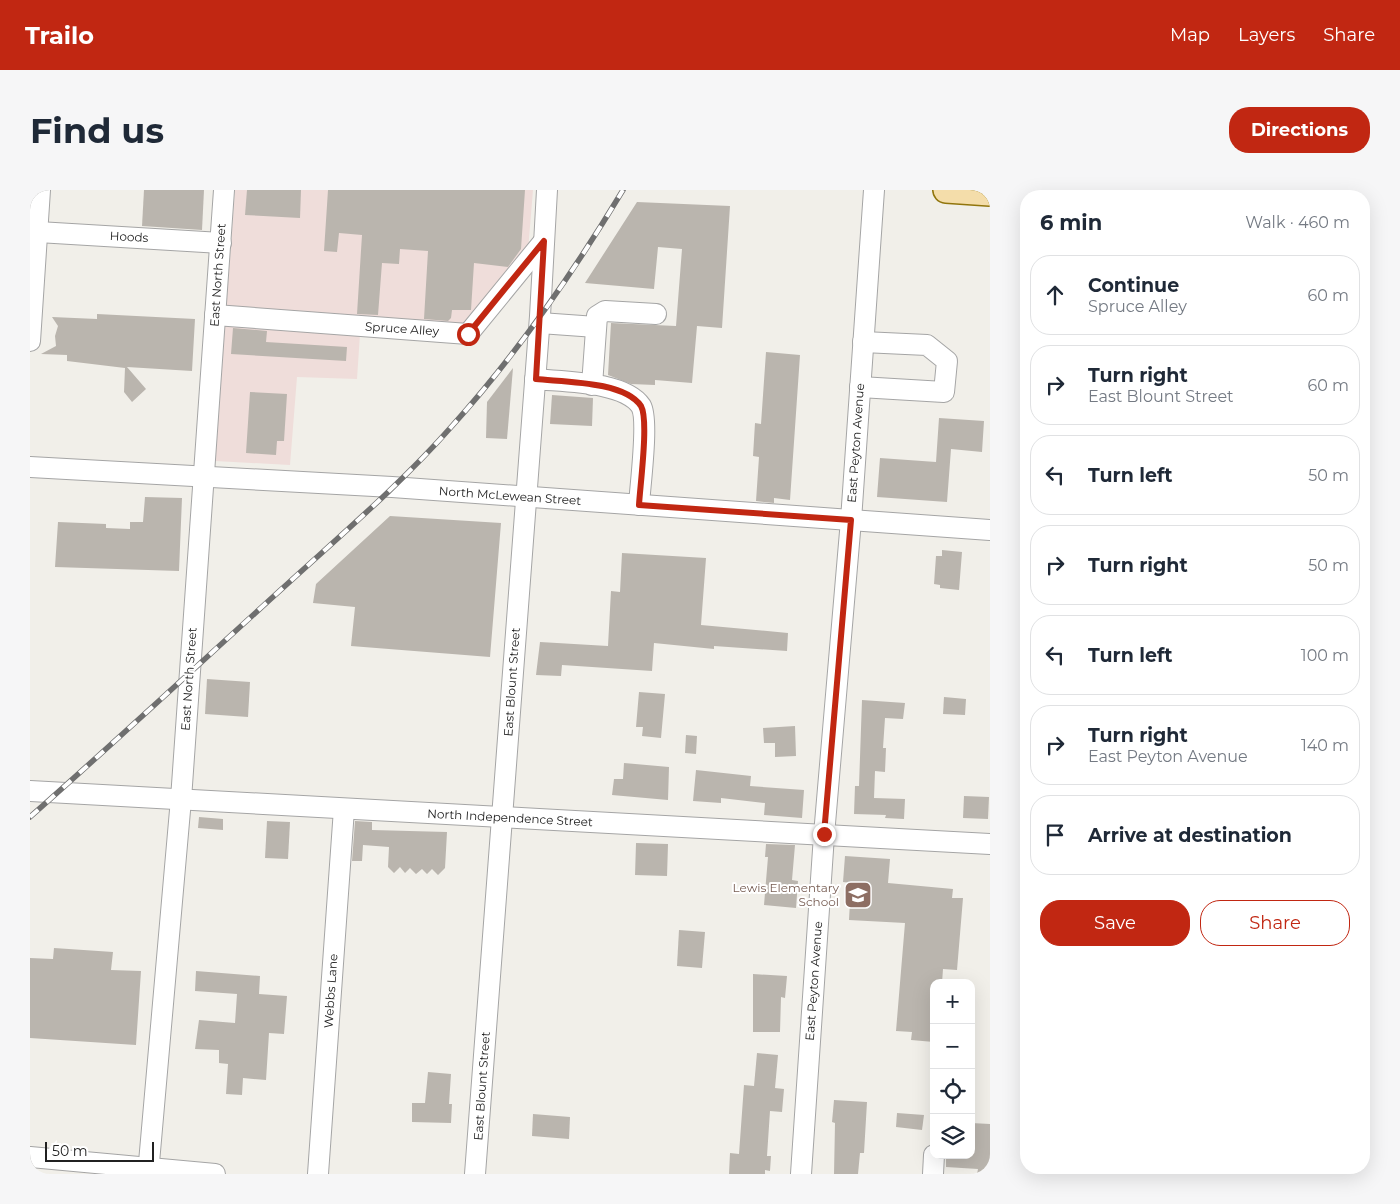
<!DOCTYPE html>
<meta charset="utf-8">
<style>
body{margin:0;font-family:Montserrat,sans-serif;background:#f6f6f7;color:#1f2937}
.controls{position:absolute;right:15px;bottom:15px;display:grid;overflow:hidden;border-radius:10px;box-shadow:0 5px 20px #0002}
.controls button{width:45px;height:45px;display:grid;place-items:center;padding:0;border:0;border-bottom:1px solid #e0e1e3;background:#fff;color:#1f2937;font:25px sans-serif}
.scale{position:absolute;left:15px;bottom:12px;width:109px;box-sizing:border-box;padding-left:5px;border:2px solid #212121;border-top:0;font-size:14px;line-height:18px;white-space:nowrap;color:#212121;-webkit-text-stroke:4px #fff;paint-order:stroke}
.stop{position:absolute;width:15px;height:15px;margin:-11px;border:4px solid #c12712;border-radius:50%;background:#fff}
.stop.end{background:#c12712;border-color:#fff;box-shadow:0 1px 5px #0008}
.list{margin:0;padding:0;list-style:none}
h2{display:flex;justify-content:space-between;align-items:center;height:65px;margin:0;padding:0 20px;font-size:21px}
h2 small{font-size:16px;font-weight:400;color:#747a83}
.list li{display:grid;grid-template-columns:32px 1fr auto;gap:15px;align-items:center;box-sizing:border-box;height:80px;margin:0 10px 10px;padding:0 10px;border:1px solid #e0e1e3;border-radius:20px}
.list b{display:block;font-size:19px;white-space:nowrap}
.list p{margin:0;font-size:16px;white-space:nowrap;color:#747a83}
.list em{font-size:16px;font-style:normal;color:#747a83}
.actions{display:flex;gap:10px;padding:15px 20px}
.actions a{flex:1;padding:11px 0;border:1px solid #c12712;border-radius:20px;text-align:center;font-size:18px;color:#c12712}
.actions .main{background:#c12712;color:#fff}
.icon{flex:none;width:28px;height:28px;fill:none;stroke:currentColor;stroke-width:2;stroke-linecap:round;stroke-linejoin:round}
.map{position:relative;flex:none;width:960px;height:984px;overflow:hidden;border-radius:20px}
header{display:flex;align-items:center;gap:30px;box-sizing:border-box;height:70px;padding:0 25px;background:#c12712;color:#fff}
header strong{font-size:24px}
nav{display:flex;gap:28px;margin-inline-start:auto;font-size:18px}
.intro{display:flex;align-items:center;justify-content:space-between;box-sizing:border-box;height:120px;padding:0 30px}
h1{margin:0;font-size:35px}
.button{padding:12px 22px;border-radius:20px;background:#c12712;color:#fff;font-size:18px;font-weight:700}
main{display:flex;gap:30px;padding:0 30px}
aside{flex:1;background:#fff;border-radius:20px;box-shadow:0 5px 20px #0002}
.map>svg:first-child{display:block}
.commercial{fill:#efddda}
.building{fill:#bab5ae}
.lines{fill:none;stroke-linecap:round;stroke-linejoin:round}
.minor-casing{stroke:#a5a5a5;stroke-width:22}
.major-casing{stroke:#91750d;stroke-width:28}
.minor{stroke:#fff;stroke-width:20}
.major{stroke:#f4ddaa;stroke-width:25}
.rail-casing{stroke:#6f6f6f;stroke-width:5.5}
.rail{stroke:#fff;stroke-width:4;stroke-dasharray:11;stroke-linecap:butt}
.route{stroke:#c12712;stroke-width:6}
.labels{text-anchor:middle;stroke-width:4;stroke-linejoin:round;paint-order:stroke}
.street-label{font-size:12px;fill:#212121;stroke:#fff}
.education-label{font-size:12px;fill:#785e54;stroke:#fff;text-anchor:end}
</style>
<header>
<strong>Trailo</strong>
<nav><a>Map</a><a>Layers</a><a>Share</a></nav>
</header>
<div class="intro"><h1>Find us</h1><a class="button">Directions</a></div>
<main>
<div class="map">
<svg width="960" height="984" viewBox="0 0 960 984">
<rect width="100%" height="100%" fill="#f1efe9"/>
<polygon class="commercial" points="205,0 503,0 496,85 440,154 330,144 327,189 267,187 260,275 185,271"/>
<g class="building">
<polygon points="114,0 174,0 172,40 112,36"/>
<polygon points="217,0 271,0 270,28 215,25"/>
<polygon points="298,0 495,0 491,59 478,77 444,73 441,120 422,120 421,128 418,131 394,129 398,61 370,59 369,74 352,73 348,125 327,124 332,45 309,43 307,62 294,61"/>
<polygon points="607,12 700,16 692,138 667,136 662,193 625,190 625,195 601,194 578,185 581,133 646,136 652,59 628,57 624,99 555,93"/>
<polygon points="67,124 165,129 162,181 97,177 116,199 102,212 94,202 95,178 37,171 37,165 11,164 26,156 25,146 28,136 22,127 67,129"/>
<polygon points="203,138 237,141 236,152 317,157 316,171 201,164"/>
<polygon points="736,162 770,165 760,310 744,308 744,313 726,311 729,267 723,266 725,233 731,234"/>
<polygon points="483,178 477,249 456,248 457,212"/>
<polygon points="220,202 257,204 254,251 247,251 246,265 216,263"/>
<polygon points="522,205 563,208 562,236 520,234"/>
<polygon points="909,228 954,231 952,262 921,259 917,312 847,307 850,268 906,272"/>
<polygon points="115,307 152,308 149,381 25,377 28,332 76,334 76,338 100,339 100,332 113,332"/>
<polygon points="360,326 471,333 460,467 321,456 325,417 283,413 286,394"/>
<polygon points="912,360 932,362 929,400 910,398 910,395 904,394 906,366 912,366"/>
<polygon points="592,363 676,368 671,435 758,443 757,461 684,456 684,459 624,453 622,481 532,475 531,486 506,485 510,452 578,456 581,401 590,402"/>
<polygon points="177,489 220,492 218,527 175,524"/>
<polygon points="609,502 635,504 631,548 612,546 613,537 606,537"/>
<polygon points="914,507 936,509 935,525 913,524"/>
<polygon points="832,510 875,513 873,529 855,528 853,558 856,558 855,582 845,581 844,608 875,609 874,629 855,628 856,625 824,624 825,596 829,596"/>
<polygon points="765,536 766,566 745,567 745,553 734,553 733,538"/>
<polygon points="656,545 667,546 666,564 655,563"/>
<polygon points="594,573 639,577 638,610 582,605 584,589 593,589"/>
<polygon points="666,580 721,586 720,596 774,600 772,628 734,625 735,613 691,608 691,613 663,611"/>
<polygon points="934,606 959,607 958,629 933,628"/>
<polygon points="169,627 193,629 193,640 168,638"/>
<polygon points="237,631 260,632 258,669 235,668"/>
<polygon points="325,631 342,632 342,640 417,642 415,678 408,685 402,679 397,684 392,679 386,684 380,678 375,683 370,677 364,683 358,677 359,657 333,655 332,671 322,671"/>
<polygon points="606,653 638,654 637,686 605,685"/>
<polygon points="736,654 765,655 762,690 768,691 766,718 734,715 738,667 735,667"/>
<polygon points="815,666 860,669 858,693 923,699 922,708 933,708 927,780 913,779 912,793 904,793 904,852 881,850 882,842 866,841 875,733 819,730 821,693 813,692"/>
<polygon points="649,740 675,742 672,778 647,776"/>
<polygon points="24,758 83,762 81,780 111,781 106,855 0,848 0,768 23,769"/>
<polygon points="166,781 230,786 229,804 257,806 254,844 239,843 236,890 213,888 212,905 196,904 198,874 189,873 189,860 165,859 169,830 205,833 207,804 165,801"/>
<polygon points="723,784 757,786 755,808 751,807 750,842 723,842"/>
<polygon points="727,863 748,865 745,898 754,899 752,922 740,921 737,966 741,966 740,981 735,980 735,984 699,984 700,963 709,964 714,895 724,896"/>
<polygon points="398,882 421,884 419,914 422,914 421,933 382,932 382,913 395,913"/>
<polygon points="804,910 837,912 834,963 830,963 828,984 804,984 805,933 802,932"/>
<polygon points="867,923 894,925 892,940 866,937"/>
<polygon points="503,924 540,927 539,949 502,946"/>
<polygon points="941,933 960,934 960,984 947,984 948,979 916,977 916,965 941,965"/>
</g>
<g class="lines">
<defs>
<g id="minor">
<polyline points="8,42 191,53"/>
<polyline points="185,125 438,144 514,51"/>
<polyline points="510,133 566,137"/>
<polyline points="0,151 10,0"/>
<path d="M505,189C533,192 594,191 611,216C619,230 610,296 609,315"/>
<polyline points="562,195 567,126 575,121 626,124"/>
<polyline points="830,197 914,202 917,171 897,155 833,152"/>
<polyline points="0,277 362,297 960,340"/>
<polyline points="0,601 960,654"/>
<polyline points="0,967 185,984"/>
<polyline points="118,984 151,609 194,0"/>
<polyline points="288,984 314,619"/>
<polyline points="445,984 510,126 517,0"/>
<polyline points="771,984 794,645 821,330 844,0"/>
<polyline points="903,984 904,965"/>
</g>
<polyline id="major" points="916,0 960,3"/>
</defs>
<use href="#minor" class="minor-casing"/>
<use href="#major" class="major-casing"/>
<use href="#minor" class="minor"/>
<use href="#major" class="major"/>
<defs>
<path id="rail" d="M0,627C86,551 170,473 255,396C312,344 371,294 422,236C487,164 543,83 593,0"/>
</defs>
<use href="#rail" class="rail-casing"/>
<use href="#rail" class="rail"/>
</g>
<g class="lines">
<path class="route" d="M438,144L514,51L506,189C533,192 594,191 611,216C619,230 610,296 609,315L821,330L794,644"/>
</g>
<defs>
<symbol id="school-square" viewBox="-11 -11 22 22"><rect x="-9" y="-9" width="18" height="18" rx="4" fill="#8d6e63" stroke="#fff"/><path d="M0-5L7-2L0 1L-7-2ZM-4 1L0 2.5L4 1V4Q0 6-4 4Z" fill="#fff"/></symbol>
</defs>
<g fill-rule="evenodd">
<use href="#school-square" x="812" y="689" width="32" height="32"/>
</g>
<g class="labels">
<g class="street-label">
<text transform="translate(99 47) rotate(3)" y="4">Hoods</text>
<text transform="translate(188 85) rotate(-86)" y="4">East North Street</text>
<text transform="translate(372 139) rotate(4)" y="4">Spruce Alley</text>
<text transform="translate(826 253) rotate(-86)" y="4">East Peyton Avenue</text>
<text transform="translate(480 306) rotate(4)" y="4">North McLewean Street</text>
<text transform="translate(159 489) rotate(-86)" y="4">East North Street</text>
<text transform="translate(482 492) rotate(-86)" y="4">East Blount Street</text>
<text transform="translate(480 628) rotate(3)" y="4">North Independence Street</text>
<text transform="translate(784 791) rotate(-86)" y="4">East Peyton Avenue</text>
<text transform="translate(301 801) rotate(-86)" y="4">Webbs Lane</text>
<text transform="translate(452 896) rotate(-86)" y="4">East Blount Street</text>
</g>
<g class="education-label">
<text x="809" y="702">Lewis Elementary<tspan x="809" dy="14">School</tspan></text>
</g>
</g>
</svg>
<div class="controls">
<button>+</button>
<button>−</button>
<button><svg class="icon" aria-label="locate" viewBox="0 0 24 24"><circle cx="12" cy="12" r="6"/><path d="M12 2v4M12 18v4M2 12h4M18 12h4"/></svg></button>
<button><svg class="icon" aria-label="layers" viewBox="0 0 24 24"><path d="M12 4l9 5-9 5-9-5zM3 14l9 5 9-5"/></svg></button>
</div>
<div class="scale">50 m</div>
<div class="stop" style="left:438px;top:144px"></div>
<div class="stop end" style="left:794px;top:644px"></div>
</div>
<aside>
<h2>6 min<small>Walk · 460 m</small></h2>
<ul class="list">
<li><svg class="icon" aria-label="ahead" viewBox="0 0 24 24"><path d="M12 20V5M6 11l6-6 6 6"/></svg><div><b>Continue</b><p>Spruce Alley</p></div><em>60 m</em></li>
<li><svg class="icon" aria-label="right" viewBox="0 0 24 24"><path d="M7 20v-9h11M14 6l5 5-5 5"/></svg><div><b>Turn right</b><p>East Blount Street</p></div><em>60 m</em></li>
<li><svg class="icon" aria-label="left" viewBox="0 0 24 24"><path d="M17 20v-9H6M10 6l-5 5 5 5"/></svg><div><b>Turn left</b></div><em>50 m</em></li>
<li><svg class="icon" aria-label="right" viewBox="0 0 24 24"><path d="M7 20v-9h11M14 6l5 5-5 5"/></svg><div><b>Turn right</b></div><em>50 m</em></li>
<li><svg class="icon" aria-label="left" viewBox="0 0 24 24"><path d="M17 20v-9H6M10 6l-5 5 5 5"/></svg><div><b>Turn left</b></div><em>100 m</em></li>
<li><svg class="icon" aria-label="right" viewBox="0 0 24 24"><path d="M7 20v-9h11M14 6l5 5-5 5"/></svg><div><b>Turn right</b><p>East Peyton Avenue</p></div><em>140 m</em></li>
<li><svg class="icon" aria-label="arrive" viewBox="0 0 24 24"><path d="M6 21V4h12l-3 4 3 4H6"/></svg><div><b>Arrive at destination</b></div></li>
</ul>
<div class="actions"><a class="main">Save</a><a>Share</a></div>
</aside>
</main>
